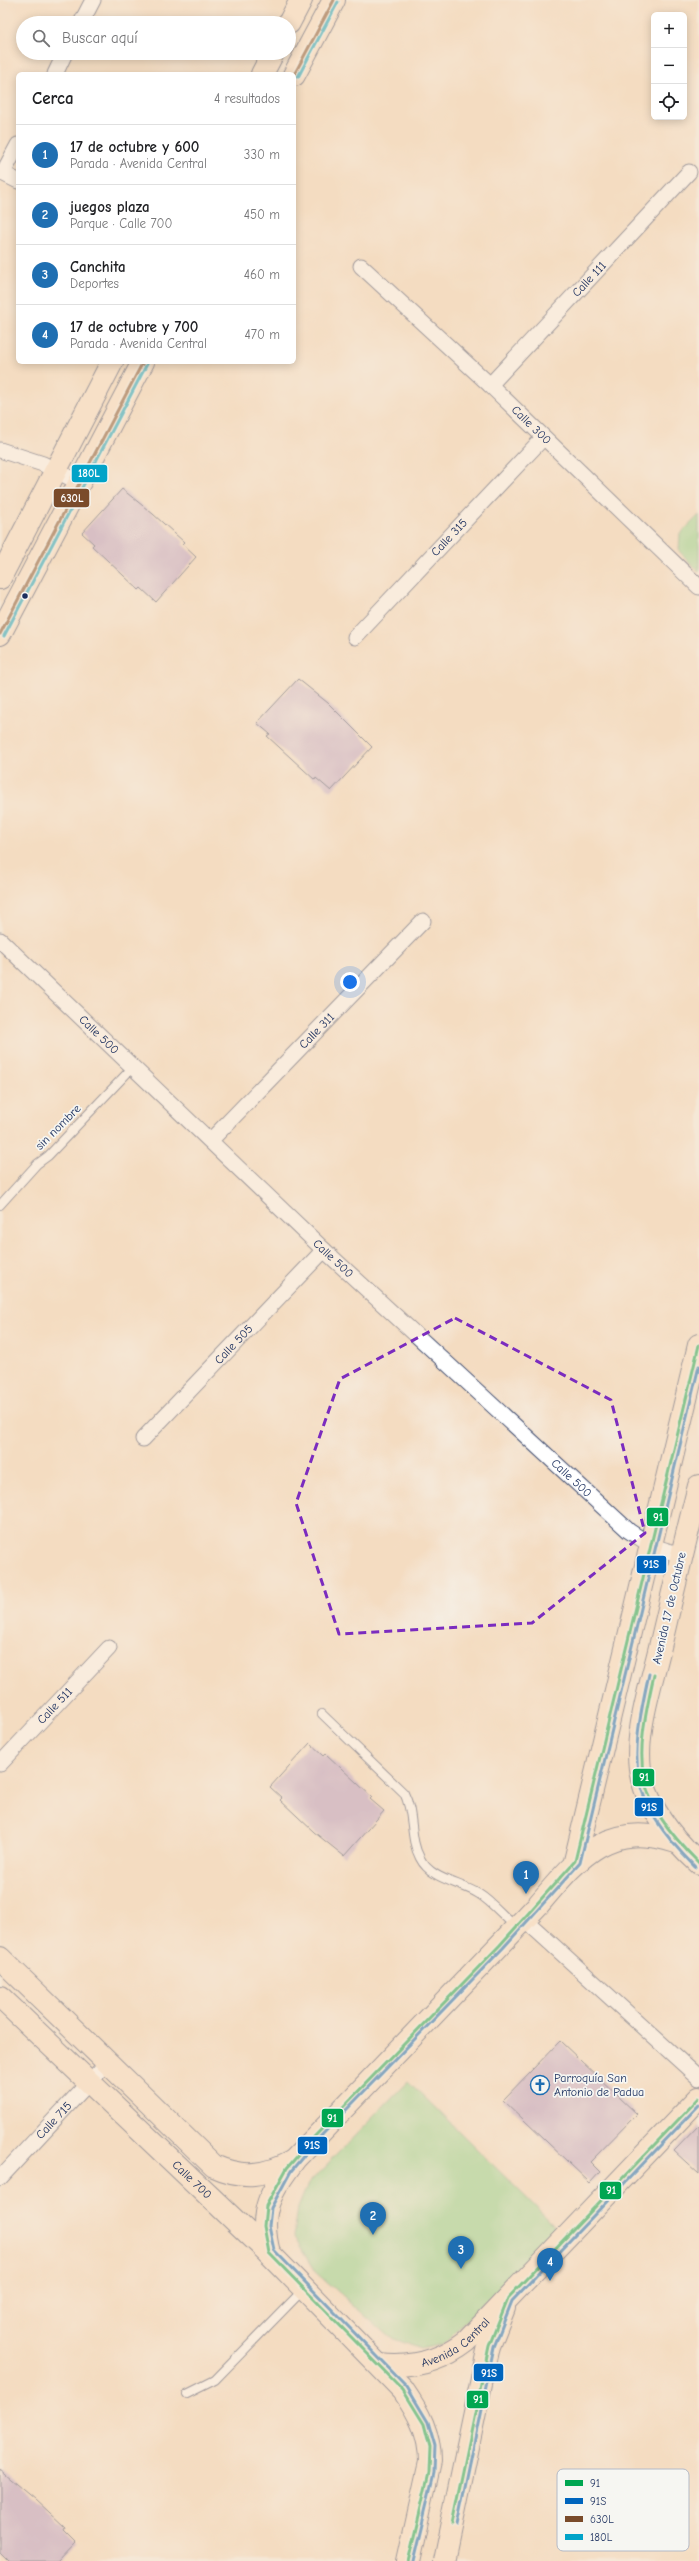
<!DOCTYPE html>
<html lang="es">
<meta charset="utf-8">
<style>
body{margin:0;font-family:"Comic Neue",sans-serif;background:#f2f2f2;color:#202124}
.controls{position:absolute;right:12px;top:12px;display:grid;overflow:hidden;border-radius:6px;box-shadow:0 2px 10px #0003}
.controls button{width:36px;height:36px;display:grid;place-items:center;padding:0;border:0;border-bottom:1px solid #e0e0e0;background:#fff;color:#202124;font:20px sans-serif}
.you{position:absolute;left:350px;top:982px;width:14px;height:14px;margin:-10px;border:3px solid #fff;border-radius:50%;background:#1a73e8;box-shadow:0 0 0 6px #1a73e833}
.badge{display:grid;place-items:center;width:26px;height:26px;border-radius:50%;background:#1f6fb2;color:#fff;font-size:13px;font-weight:700}
.pin{position:absolute;translate:-50% -33px;filter:drop-shadow(0 1px 2px #0008)}
.pin::after{content:'';position:absolute;top:21px;width:14px;height:12px;background:inherit;clip-path:polygon(0 0,100% 0,50% 100%)}
.list{margin:0;padding:0;list-style:none}
h2{display:flex;justify-content:space-between;align-items:center;height:52px;margin:0;padding:0 16px;font-size:17px}
h2 small{font-size:13px;font-weight:400;color:#757577}
.list li{display:grid;grid-template-columns:26px 1fr auto;gap:12px;align-items:center;box-sizing:border-box;height:60px;padding:0 16px;border-top:1px solid #e0e0e0}
.list b{display:block;font-size:15px;white-space:nowrap}
.list p{margin:0;font-size:13px;white-space:nowrap;color:#757577}
.list em{font-size:13px;font-style:normal;color:#757577}
.icon{flex:none;width:22px;height:22px;fill:none;stroke:currentColor;stroke-width:2;stroke-linecap:round;stroke-linejoin:round}
.map{position:relative;flex:none;width:699px;height:2561px;overflow:hidden}
.search{position:absolute;background:#fff;box-shadow:0 2px 10px #0003;left:16px;top:16px;width:280px;height:44px;display:flex;align-items:center;gap:10px;box-sizing:border-box;padding:0 14px;border-radius:22px;color:#757577;font-size:15px}
.panel{position:absolute;background:#fff;box-shadow:0 2px 10px #0003;left:16px;top:72px;width:280px;height:292px;border-radius:6px}
.map>svg:first-child{display:block}
.green{fill:#90d792;stroke:#568378}
.building{fill:#b69bc8}
.lines{fill:none;stroke-linecap:round;stroke-linejoin:round}
.service-casing{stroke:#3c496d;stroke-width:10}
.minor-casing{stroke:#3c496d;stroke-width:17}
.secondary-casing{stroke:#3c496d;stroke-width:24}
.service{stroke:#fff;stroke-width:8}
.minor{stroke:#fff;stroke-width:15}
.secondary{stroke:#fbe5cf;stroke-width:22}
.bus-1-casing{stroke:#f6f6f2;stroke-width:6}
.bus-2-casing{stroke:#f6f6f2;stroke-width:6}
.bus-3-casing{stroke:#f6f6f2;stroke-width:6}
.bus-4-casing{stroke:#f6f6f2;stroke-width:6}
.bus-1{stroke:#00a651;stroke-width:3}
.bus-2{stroke:#0065bd;stroke-width:3}
.bus-3{stroke:#7a4b2a;stroke-width:3}
.bus-4{stroke:#01a3c8;stroke-width:3}
.marked{fill:none;stroke:#7b2cbf;stroke-width:3;stroke-dasharray:8 5;stroke-linejoin:round}
.bus-dot{fill:#1b2f5e;stroke:#f6f6f2;stroke-width:1.5}
.labels{text-anchor:middle;stroke-width:3.5;stroke-linejoin:round;paint-order:stroke}
.street-label{font-size:12px;fill:#1b2f5e;stroke:#f6f6f2}
.poi-label{font-size:12px;fill:#1b2f5e;stroke:#f6f6f2;text-anchor:start}
.key{fill:#f6f6f2;stroke:#b4bac6;stroke-width:1}
.key-label{font-size:11px;fill:#1b2f5e}
.line-badge{stroke:#f6f6f2;stroke-width:1.5}
.badge-label{font-size:11px;text-anchor:middle;font-weight:bold;fill:#fff}
</style>
<div class="map">
<svg width="699" height="2561" viewBox="0 0 699 2561">
<rect width="100%" height="100%" fill="#f6f6f2"/>
<filter id="ink" filterUnits="userSpaceOnUse"><feTurbulence type="fractalNoise" baseFrequency=".025" numOctaves="2"/><feDisplacementMap in="SourceGraphic" scale="8" xChannelSelector="R" yChannelSelector="G"/><feConvolveMatrix kernelMatrix="1 2 1 2 8 2 1 2 1" color-interpolation-filters="sRGB"/></filter>
<filter id="wash" filterUnits="userSpaceOnUse"><feTurbulence type="fractalNoise" baseFrequency=".012" numOctaves="4" result="noise"/><feDisplacementMap in="SourceGraphic" scale="16" xChannelSelector="R" yChannelSelector="G"/><feGaussianBlur stdDeviation="0.9" result="paint"/><feColorMatrix in="noise" values="0 0 0 0 0 0 0 0 0 0 0 0 0 0 0 0 0 1.4 0 .05"/><feComposite in="paint" operator="in"/></filter>
<g filter="url(#wash)">
<rect width="100%" height="100%" fill="#f4dcc1"/>
<g class="green">
<polygon points="699,515 699,572 679,551 680,534"/>
<polygon points="408,2081 558,2229 443,2344 421,2349 389,2337 314,2270 294,2237 298,2208 308,2184"/>
</g>
<g id="blocks">
<g class="building">
<polygon points="122,489 153,514 184,542 182,544 196,557 156,602 141,588 139,590 92,546 94,544 82,533"/>
<polygon points="298,679 328,703 372,747 331,791 316,778 315,780 267,736 270,734 257,723"/>
<polygon points="310,1743 324,1756 326,1754 372,1797 370,1799 384,1811 344,1856 314,1832 280,1800 282,1798 270,1787"/>
<polygon points="560,2041 637,2114 590,2162 600,2172 590,2183 503,2100"/>
<polygon points="699,2125 699,2174 674,2151"/>
<polygon points="0,2470 34,2498 65,2527 64,2529 77,2542 59,2561 9,2561 0,2552"/>
</g>
</g>
</g>
<g filter="url(#ink)">
<use href="#blocks" fill-opacity="0" stroke="#3c496d" stroke-width="1"/>
<g class="lines">
<defs>
<g id="service">
<polyline points="0,1205 37,1164 48,1156 133,1067"/>
<path d="M322,1714L404,1793C415,1814 409,1838 420,1858C431,1880 460,1882 479,1894C492,1902 504,1917 516,1927"/>
<polyline points="187,2394 215,2380 303,2290"/>
</g>
<g id="minor">
<polyline points="81,23 93,0"/>
<polyline points="55,74 65,53"/>
<polyline points="0,172 18,181"/>
<polyline points="3,173 18,145"/>
<path id="s1" d="M361,266L490,385L699,587"/>
<path id="s2" d="M490,385L689,172"/>
<polyline points="0,450 43,464 80,483"/>
<path id="s3" d="M355,637L543,438"/>
<path id="s4" d="M0,940L324,1250L629,1531L652,1546L681,1555"/>
<path id="s5" d="M211,1140L423,921"/>
<path id="s6" d="M143,1439L324,1250"/>
<path id="s7" d="M0,1764L109,1648"/>
<polyline points="524,1919 699,2078"/>
<path id="s8" d="M0,2178L108,2062"/>
</g>
<g id="secondary">
<polyline points="289,23 301,0"/>
<polyline points="262,74 273,53"/>
<polyline points="294,75 334,0"/>
<polyline points="0,578 112,362"/>
<polyline points="0,634 143,362"/>
<path d="M699,1486C685,1541 672,1596 659,1651C650,1688 632,1742 642,1779C651,1813 674,1840 699,1863"/>
<polyline points="575,1861 699,1345"/>
<path d="M0,1958L214,2166C243,2179 265,2176 293,2161"/>
<path id="s9" d="M0,1997L269,2253L403,2390C419,2413 430,2434 430,2462L408,2561"/>
<path d="M269,2253C258,2210 270,2193 295,2159L538,1905C578,1858 608,1819 676,1842"/>
<path id="s10" d="M380,2365C413,2369 441,2361 467,2341L699,2098"/>
<polyline points="444,2561 484,2369 489,2346 504,2308"/>
</g>
</defs>
<use href="#service" class="service-casing"/>
<use href="#minor" class="minor-casing"/>
<use href="#secondary" class="secondary-casing"/>
<use href="#service" class="service"/>
<use href="#minor" class="minor"/>
<use href="#secondary" class="secondary"/>
<defs>
<g id="bus-1">
<path d="M654,1675C634,1764 632,1796 699,1863"/>
<polyline points="452,2524 489,2346 508,2298 699,2098"/>
<polyline points="408,2561 429,2472 430,2447 424,2424 403,2390 269,2253 264,2226 266,2206 287,2168 314,2137 500,1945 575,1861 699,1345"/>
</g>
<g id="bus-2">
<path d="M649,1674C629,1765 627,1798 695,1867"/>
<polyline points="457,2525 494,2347 512,2301 699,2105"/>
<polyline points="413,2561 434,2473 435,2446 428,2422 407,2387 274,2250 269,2226 271,2208 291,2171 317,2140 503,1948 580,1863 699,1366"/>
</g>
<g id="bus-3">
<polyline points="294,75 334,0"/>
<polyline points="0,634 143,362"/>
</g>
<g id="bus-4">
<polyline points="298,77 338,2"/>
<polyline points="4,636 147,364"/>
</g>
</defs>
<use href="#bus-1" class="bus-1-casing"/>
<use href="#bus-2" class="bus-2-casing"/>
<use href="#bus-3" class="bus-3-casing"/>
<use href="#bus-4" class="bus-4-casing"/>
<use href="#bus-1" class="bus-1"/>
<use href="#bus-2" class="bus-2"/>
<use href="#bus-3" class="bus-3"/>
<use href="#bus-4" class="bus-4"/>
</g>
</g>
<path d="M0 0H699V2561H0ZM455,1318L611,1400L645,1533L532,1623L339,1634L296,1503L340,1379Z" fill="#f4dcc1" fill-opacity=".55" fill-rule="evenodd"/>
<path class="marked" d="M455,1318L611,1400L645,1533L532,1623L339,1634L296,1503L340,1379Z"/>
<defs>
<symbol id="church-ring" viewBox="-11 -11 22 22"><circle r="9.5" fill="#f6f6f2" stroke="#1f6fb2" stroke-width="1.5"/><path d="M-1.2-6h2.4v3.5h3.3v2.4h-3.3V6h-2.4V-.1h-3.3v-2.4h3.3Z" fill="#1f6fb2"/></symbol>
</defs>
<g fill-rule="evenodd">
<use href="#church-ring" x="529" y="2074" width="22" height="22"/>
</g>
<circle class="bus-dot" cx="25" cy="596" r="3.5"/>
<g class="labels">
<g class="street-label">
<text dy="4" stroke="none"><textPath href="#s2" startOffset="145">Calle 111</textPath></text>
<text dy="4" stroke="none"><textPath href="#s1" startOffset="233">Calle 300</textPath></text>
<text dy="4" stroke="none"><textPath href="#s3" startOffset="137">Calle 315</textPath></text>
<text dy="4" stroke="none"><textPath href="#s5" startOffset="152">Calle 311</textPath></text>
<text dy="4" stroke="none"><textPath href="#s4" startOffset="137">Calle 500</textPath></text>
<text transform="translate(58 1127) rotate(-45)" y="4">sin nombre</text>
<text dy="4" stroke="none"><textPath href="#s4" startOffset="461">Calle 500</textPath></text>
<text dy="4" stroke="none"><textPath href="#s6" startOffset="131">Calle 505</textPath></text>
<text dy="4" stroke="none"><textPath href="#s4" startOffset="785">Calle 500</textPath></text>
<text transform="translate(669 1608) rotate(-77)" y="4">Avenida 17 de Octubre</text>
<text dy="4" stroke="none"><textPath href="#s7" startOffset="80">Calle 511</textPath></text>
<text dy="4" stroke="none"><textPath href="#s8" startOffset="79">Calle 715</textPath></text>
<text dy="4" stroke="none"><textPath href="#s9" startOffset="265">Calle 700</textPath></text>
<text dy="4" stroke="none"><textPath href="#s10" startOffset="82">Avenida Central</textPath></text>
</g>
<g class="poi-label">
<text x="554" y="2082">Parroquía San<tspan x="554" dy="14">Antonio de Padua</tspan></text>
</g>
</g>
<rect x="557" y="2469" width="132" height="82" rx="6" class="key"/>
<rect x="565" y="2480" width="18" height="6" fill="#00a651"/>
<rect x="565" y="2498" width="18" height="6" fill="#0065bd"/>
<rect x="565" y="2516" width="18" height="6" fill="#7a4b2a"/>
<rect x="565" y="2534" width="18" height="6" fill="#01a3c8"/>
<g class="key-label">
<text x="590" y="2487">91</text>
<text x="590" y="2505">91S</text>
<text x="590" y="2523">630L</text>
<text x="590" y="2541">180L</text>
</g>
<g class="line-badge">
<rect x="71" y="464" width="37" height="19" rx="4" fill="#01a3c8"/>
<rect x="53" y="488" width="37" height="20" rx="4" fill="#7a4b2a"/>
<rect x="646" y="1507" width="23" height="20" rx="4" fill="#00a651"/>
<rect x="636" y="1555" width="31" height="19" rx="4" fill="#0065bd"/>
<rect x="632" y="1768" width="23" height="19" rx="4" fill="#00a651"/>
<rect x="634" y="1797" width="30" height="20" rx="4" fill="#0065bd"/>
<rect x="321" y="2108" width="23" height="20" rx="4" fill="#00a651"/>
<rect x="297" y="2136" width="31" height="19" rx="4" fill="#0065bd"/>
<rect x="599" y="2181" width="23" height="19" rx="4" fill="#00a651"/>
<rect x="473" y="2363" width="31" height="19" rx="4" fill="#0065bd"/>
<rect x="466" y="2390" width="23" height="19" rx="4" fill="#00a651"/>
</g>
<g class="badge-label">
<text x="89" y="477">180L</text>
<text x="72" y="502">630L</text>
<text x="658" y="1521">91</text>
<text x="651" y="1568">91S</text>
<text x="644" y="1781">91</text>
<text x="649" y="1811">91S</text>
<text x="332" y="2122">91</text>
<text x="312" y="2149">91S</text>
<text x="611" y="2194">91</text>
<text x="489" y="2377">91S</text>
<text x="478" y="2403">91</text>
</g>
</svg>
<div class="controls">
<button>+</button>
<button>−</button>
<button><svg class="icon" aria-label="locate" viewBox="0 0 24 24"><circle cx="12" cy="12" r="6"/><path d="M12 2v4M12 18v4M2 12h4M18 12h4"/></svg></button>
</div>
<div class="you"></div>
<div class="pin badge" style="left:526px;top:1894px">1</div>
<div class="pin badge" style="left:373px;top:2235px">2</div>
<div class="pin badge" style="left:461px;top:2269px">3</div>
<div class="pin badge" style="left:550px;top:2281px">4</div>
<div class="search"><svg class="icon" aria-label="search" viewBox="0 0 24 24"><circle cx="10" cy="10" r="6"/><path d="M15 15l6 6"/></svg>Buscar aquí</div>
<section class="panel">
<h2>Cerca<small>4 resultados</small></h2>
<ul class="list">
<li><span class="badge">1</span><div><b>17 de octubre y 600</b><p>Parada · Avenida Central</p></div><em>330 m</em></li>
<li><span class="badge">2</span><div><b>juegos plaza</b><p>Parque · Calle 700</p></div><em>450 m</em></li>
<li><span class="badge">3</span><div><b>Canchita</b><p>Deportes</p></div><em>460 m</em></li>
<li><span class="badge">4</span><div><b>17 de octubre y 700</b><p>Parada · Avenida Central</p></div><em>470 m</em></li>
</ul>
</section>
</div>
